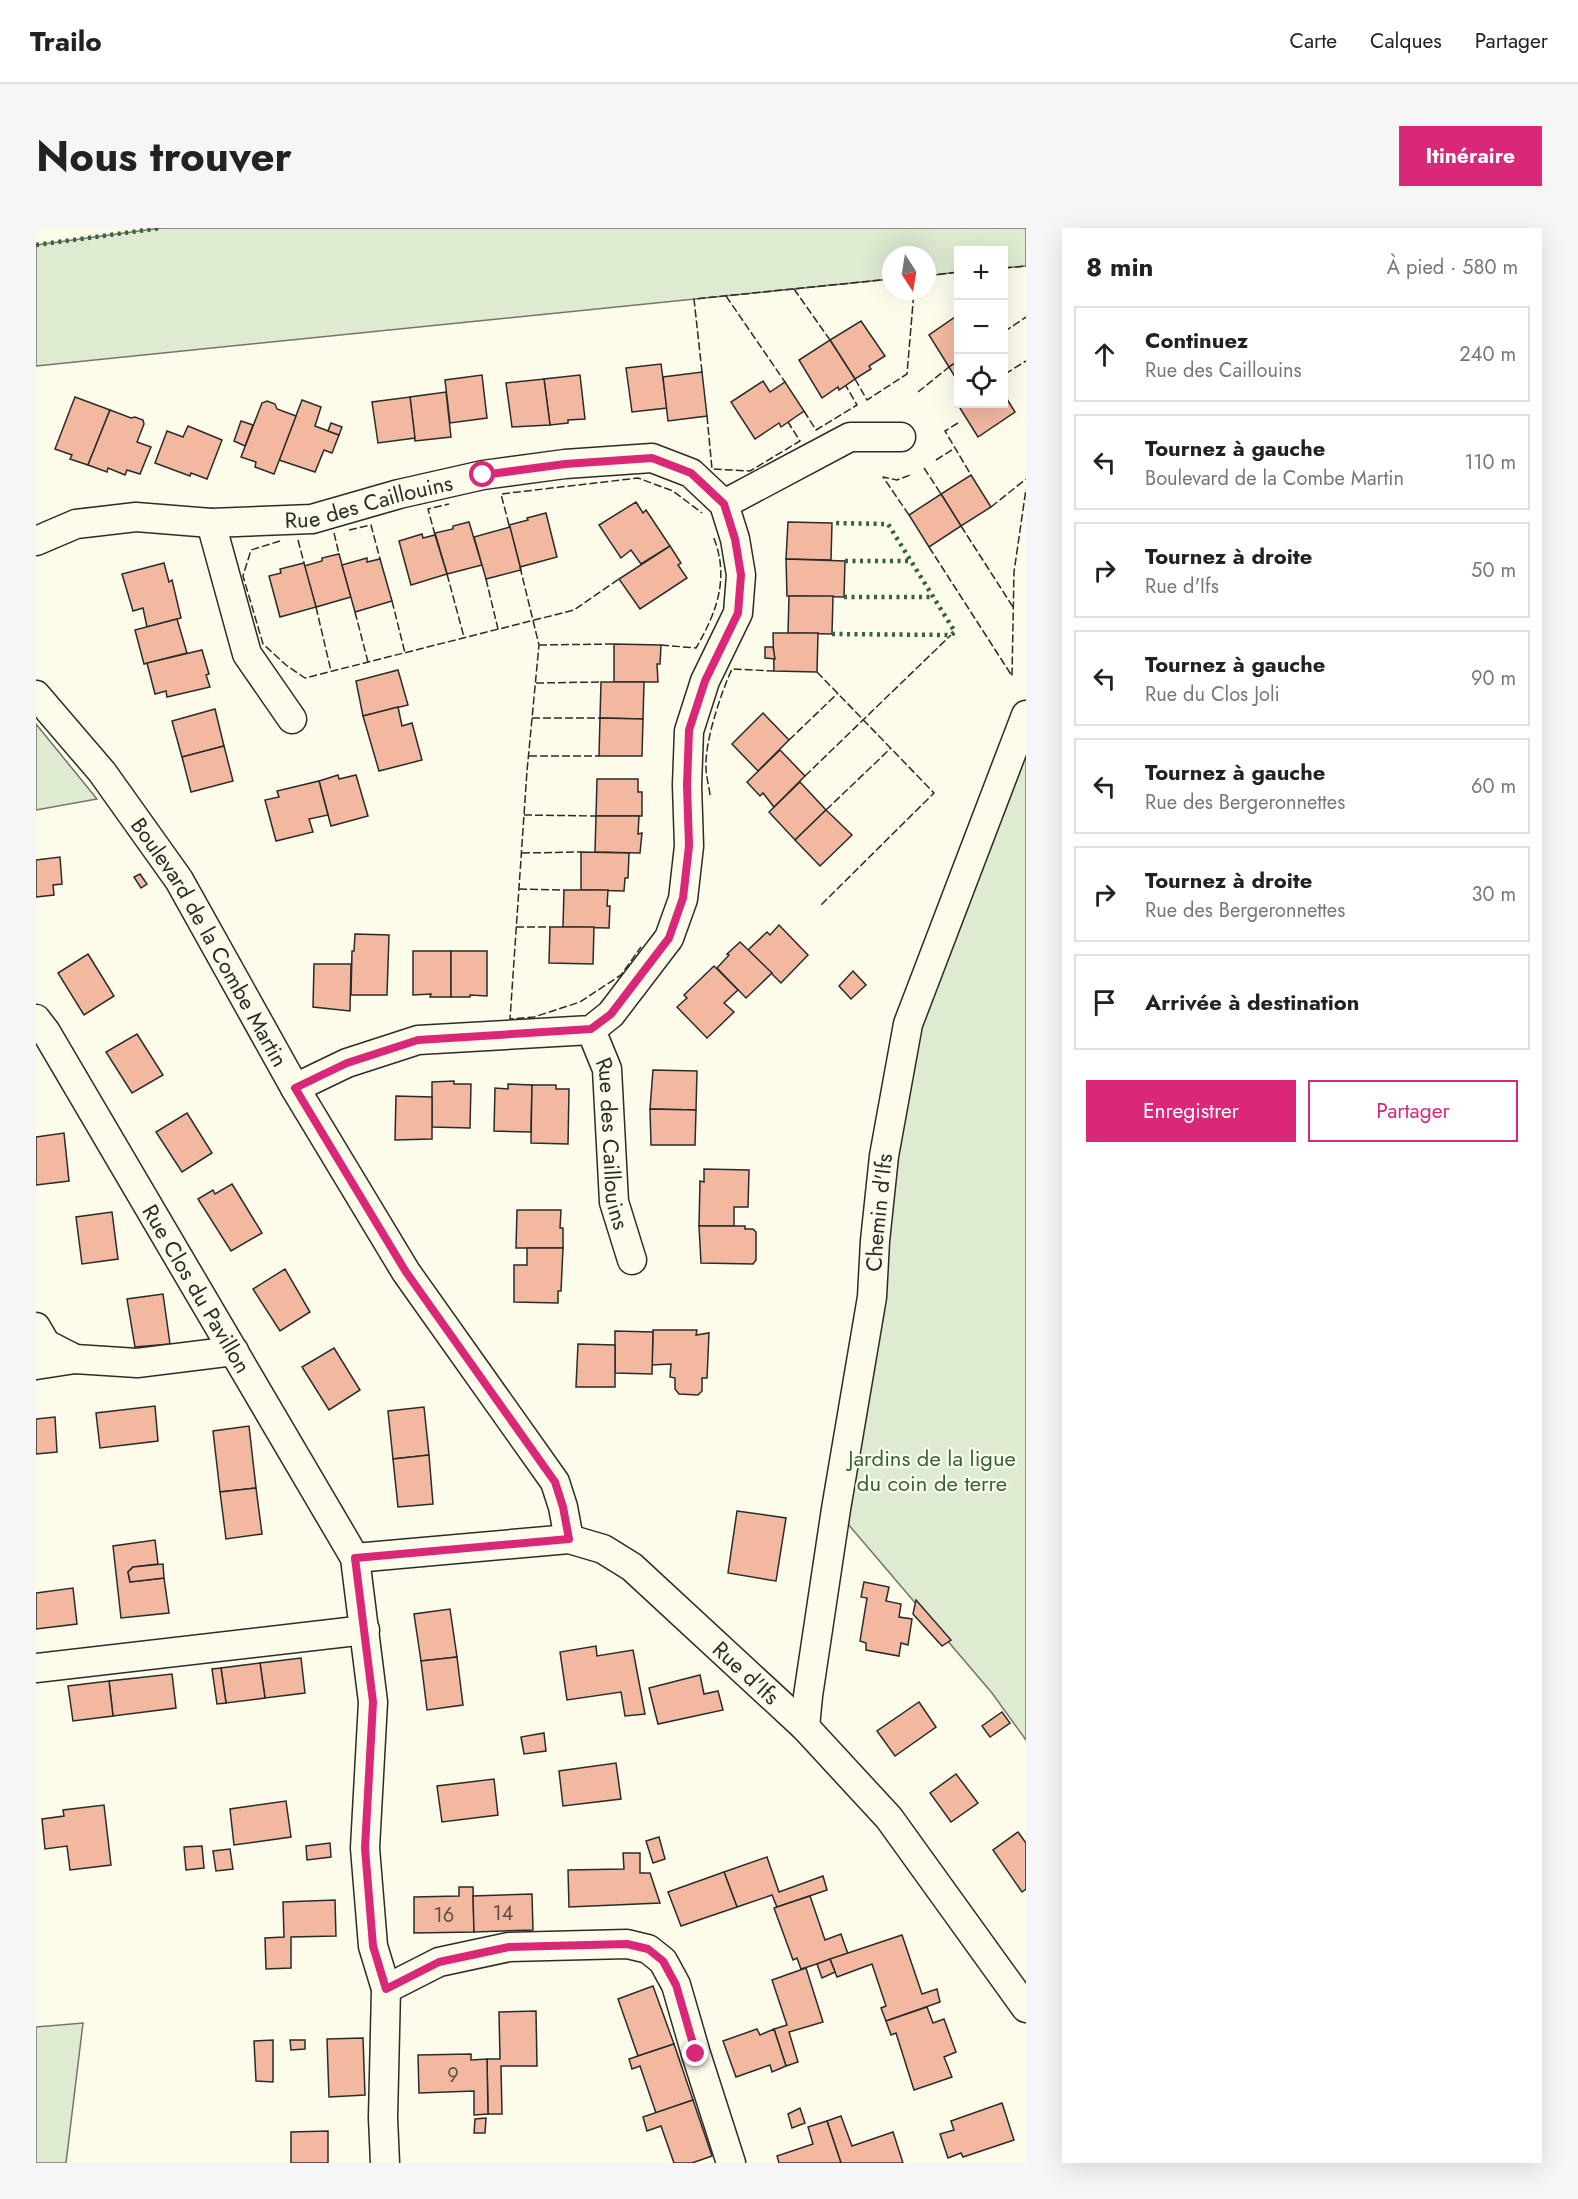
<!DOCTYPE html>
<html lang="fr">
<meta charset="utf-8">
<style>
body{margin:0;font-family:Jost,sans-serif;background:#f6f6f6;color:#222}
.controls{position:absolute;right:18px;top:18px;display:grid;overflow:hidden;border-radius:0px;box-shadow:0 6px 24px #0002}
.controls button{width:54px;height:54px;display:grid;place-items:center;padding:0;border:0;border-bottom:2px solid #e0e0e0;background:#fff;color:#222;font:30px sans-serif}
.compass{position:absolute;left:846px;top:18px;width:54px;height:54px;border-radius:50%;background:#fff;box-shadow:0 6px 24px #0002;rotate:168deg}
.stop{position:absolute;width:18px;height:18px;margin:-14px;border:4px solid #db2777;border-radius:50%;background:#fff}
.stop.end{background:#db2777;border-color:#fff;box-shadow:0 2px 6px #0008}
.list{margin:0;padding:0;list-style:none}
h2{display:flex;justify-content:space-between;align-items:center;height:78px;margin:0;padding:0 24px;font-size:26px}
h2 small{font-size:20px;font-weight:400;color:#767676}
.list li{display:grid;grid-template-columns:39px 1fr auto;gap:18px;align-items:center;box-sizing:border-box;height:96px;margin:0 12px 12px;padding:0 12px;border:2px solid #e0e0e0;border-radius:0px}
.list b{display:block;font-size:22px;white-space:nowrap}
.list p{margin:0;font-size:20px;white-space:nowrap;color:#767676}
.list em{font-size:20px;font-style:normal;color:#767676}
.actions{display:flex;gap:12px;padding:18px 24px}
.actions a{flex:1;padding:14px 0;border:2px solid #db2777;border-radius:0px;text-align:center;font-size:21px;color:#db2777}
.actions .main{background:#db2777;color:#fff}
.icon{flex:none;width:33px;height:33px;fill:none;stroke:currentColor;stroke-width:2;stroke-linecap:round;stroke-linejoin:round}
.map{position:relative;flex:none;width:990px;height:1935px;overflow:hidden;border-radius:0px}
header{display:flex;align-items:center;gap:36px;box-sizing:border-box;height:84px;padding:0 30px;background:#fff;border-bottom:2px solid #e0e0e0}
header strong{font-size:28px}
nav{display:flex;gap:33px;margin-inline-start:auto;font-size:21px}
.intro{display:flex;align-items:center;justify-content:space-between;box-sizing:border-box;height:144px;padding:0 36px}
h1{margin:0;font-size:42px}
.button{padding:15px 27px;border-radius:0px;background:#db2777;color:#fff;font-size:21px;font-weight:700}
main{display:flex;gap:36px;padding:0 36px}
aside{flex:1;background:#fff;border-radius:0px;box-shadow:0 6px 24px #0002}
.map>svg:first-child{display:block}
.green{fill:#deebd1;stroke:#74746e;stroke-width:1.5}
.building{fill:#f2b8a0;stroke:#2b2b2b;stroke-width:1.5}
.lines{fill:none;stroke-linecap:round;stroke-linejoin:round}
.minor-casing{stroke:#2b2b2b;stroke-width:31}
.minor{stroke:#fdfbea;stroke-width:28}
.hedge{stroke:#34623c;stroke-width:4.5;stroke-dasharray:3 4.5;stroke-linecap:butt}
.fence{stroke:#2b2b2b;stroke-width:1.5;stroke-dasharray:8 3;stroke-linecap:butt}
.route{stroke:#db2777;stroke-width:8}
.labels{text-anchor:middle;stroke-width:4.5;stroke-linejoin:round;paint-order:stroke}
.number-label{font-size:20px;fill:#5d4e48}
.street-label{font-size:22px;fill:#2b2b2b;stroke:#fdfbea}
.park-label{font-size:22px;fill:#34623c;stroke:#fdfbea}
</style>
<header>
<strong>Trailo</strong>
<nav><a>Carte</a><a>Calques</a><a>Partager</a></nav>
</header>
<div class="intro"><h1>Nous trouver</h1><a class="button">Itinéraire</a></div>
<main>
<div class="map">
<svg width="990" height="1935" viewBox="0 0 990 1935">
<rect width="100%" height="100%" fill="#fdfbea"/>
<g class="green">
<polygon points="125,0 990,0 990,38 968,40 968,22 922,22 922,44 891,48 891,27 855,27 855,51 0,138 0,17"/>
<polygon points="990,480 990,1512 956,1465 806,1289 842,923"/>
<polygon points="0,496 61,571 0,582"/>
<polygon points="47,1795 30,1935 0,1935 0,1799"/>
</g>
<g class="building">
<polygon points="922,87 922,133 913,139 893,107"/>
<polygon points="825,93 849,128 833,138 835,141 819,151 794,112"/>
<polygon points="794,112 819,151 803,162 802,159 786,170 763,132"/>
<polygon points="922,133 922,154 913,139"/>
<polygon points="625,136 631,180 596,184 590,140"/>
<polygon points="666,144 671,188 632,193 627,149"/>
<polygon points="446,147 451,190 414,195 409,152"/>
<polygon points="544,147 549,191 532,192 532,195 514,197 508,151"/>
<polygon points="508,151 514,197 476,199 470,155"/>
<polygon points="727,153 734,164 749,154 768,183 745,199 743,195 719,211 695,174"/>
<polygon points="410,164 415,209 379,213 374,169"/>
<polygon points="968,166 979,184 942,209 922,177 968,176"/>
<polygon points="39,169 74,182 52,237 34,231 36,227 19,221"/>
<polygon points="374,169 379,210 342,215 336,174"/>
<polygon points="266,172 285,179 279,198 303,207 296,225 288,222 279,244 243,232"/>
<polygon points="231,173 239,176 241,181 260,188 238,246 219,239 220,234 205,229 226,175"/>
<polygon points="74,182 95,190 99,189 107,192 108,196 101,214 115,219 104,246 91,242 89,247 72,240 71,244 52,237"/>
<polygon points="205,193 217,197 209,218 198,213"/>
<polygon points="295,195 306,199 303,207 292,203"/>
<polygon points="152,198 186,212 171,251 155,245 154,248 119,235 131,203 147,209"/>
<polygon points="935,247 955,279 925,298 905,266"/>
<polygon points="905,266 925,298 893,319 873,287"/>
<polygon points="600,274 607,285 610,282 634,318 605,336 595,322 585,330 563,297"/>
<polygon points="510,285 521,329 484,339 473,297 492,292 491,290"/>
<polygon points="433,294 446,337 411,346 399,305 417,301 417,298"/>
<polygon points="752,294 796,295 795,332 750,331"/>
<polygon points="474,299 485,342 450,351 438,309"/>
<polygon points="386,306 387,310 399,307 411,346 375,357 363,313"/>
<polygon points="634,318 645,335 642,337 651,350 604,381 583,351"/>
<polygon points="303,326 315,369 280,379 268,338 286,333 286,330"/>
<polygon points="331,330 331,334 344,331 356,373 319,384 306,337"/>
<polygon points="750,331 809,333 808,369 751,368"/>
<polygon points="128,335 133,354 136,352 145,390 111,399 107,380 97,383 86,346"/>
<polygon points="268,335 280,379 244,389 233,348 245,345 244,341"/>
<polygon points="753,368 797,368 796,406 752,405"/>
<polygon points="141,391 151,425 108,436 99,402"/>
<polygon points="737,405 782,405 781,444 738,443"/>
<polygon points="578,416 625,417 624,436 621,436 622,454 578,454"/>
<polygon points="729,419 737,419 739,431 729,430"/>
<polygon points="166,422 173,446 170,447 174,459 131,469 130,463 119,466 111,435"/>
<polygon points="362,442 372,477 327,488 320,453"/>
<polygon points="565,454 608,454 607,491 564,490"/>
<polygon points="362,479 366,498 376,495 386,532 343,543 327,488"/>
<polygon points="179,481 188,518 146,529 136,493"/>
<polygon points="727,485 753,512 722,543 696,516"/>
<polygon points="564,490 607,491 606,528 563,528"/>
<polygon points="188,518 197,553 155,564 146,529"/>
<polygon points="744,522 769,548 738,579 727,565 724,568 711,554"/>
<polygon points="302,547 303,551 320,547 332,588 295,598 283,553"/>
<polygon points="561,551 602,551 602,564 606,564 606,588 560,588"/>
<polygon points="283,553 292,587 273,591 277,604 240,613 229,572 243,569 241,563"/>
<polygon points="764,554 790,582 759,612 733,584"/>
<polygon points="790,582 816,607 784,638 759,612"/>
<polygon points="560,588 603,588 602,606 606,605 604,625 559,624"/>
<polygon points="545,624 593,625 592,650 589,650 588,663 545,662"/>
<polygon points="24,629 26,656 17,657 18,667 0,669 0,632"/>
<polygon points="104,646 111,656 105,660 98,649"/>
<polygon points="528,662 572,662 571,678 574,678 573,700 527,699"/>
<polygon points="743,697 772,727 745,755 712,722 731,704 734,707"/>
<polygon points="514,699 558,699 557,736 513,735"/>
<polygon points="319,706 353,707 351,767 315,767 316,723 318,723"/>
<polygon points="704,714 736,745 710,770 681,740 693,727 691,726"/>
<polygon points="377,723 415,723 415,769 394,769 395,766 377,767"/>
<polygon points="415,723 451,723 451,768 434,767 434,769 415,769"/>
<polygon points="52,726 78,768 48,787 22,745"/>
<polygon points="278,736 315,736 314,783 277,779"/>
<polygon points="678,738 702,762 688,775 698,784 671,810 641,779 651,770 648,767"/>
<polygon points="817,743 830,757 815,771 803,758"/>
<polygon points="101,806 127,847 96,865 70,824"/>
<polygon points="617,842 661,843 660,882 614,881"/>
<polygon points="418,853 418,856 435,856 434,900 396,899 396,854"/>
<polygon points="472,856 496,857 495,904 458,903 459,860 472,861"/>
<polygon points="496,857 520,857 520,861 533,861 532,916 495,915"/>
<polygon points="360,868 396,869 396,911 359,912"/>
<polygon points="614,881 660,882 659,917 615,917"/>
<polygon points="151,885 176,925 146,944 120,904"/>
<polygon points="28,905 33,953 0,957 0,909"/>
<polygon points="668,941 713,942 712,979 698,979 698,998 663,998 664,953 668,954"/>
<polygon points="196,956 226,1005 195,1023 162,971 177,962 179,966"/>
<polygon points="481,982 525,982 524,1000 527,1000 527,1020 480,1020"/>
<polygon points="76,984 82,1031 46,1036 40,989"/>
<polygon points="663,998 709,998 709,1001 717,1001 720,1004 720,1032 717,1036 665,1035"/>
<polygon points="491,1020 527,1020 525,1063 522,1063 522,1075 478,1074 478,1037 491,1037"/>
<polygon points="249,1041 274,1084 244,1103 217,1061"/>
<polygon points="127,1066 134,1116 99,1119 91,1071"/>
<polygon points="617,1102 661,1102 660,1107 673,1105 671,1150 666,1150 666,1163 662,1167 643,1166 639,1161 639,1150 634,1149 635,1136 616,1137"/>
<polygon points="579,1103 617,1104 616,1146 579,1145"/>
<polygon points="542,1116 579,1117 579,1159 540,1159"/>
<polygon points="298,1120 324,1162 293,1182 266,1139"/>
<polygon points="119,1178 122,1213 64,1220 60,1185"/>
<polygon points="388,1179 393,1227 357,1231 352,1183"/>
<polygon points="19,1189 21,1224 0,1226 0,1191"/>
<polygon points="213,1198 220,1260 184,1264 177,1203"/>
<polygon points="393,1227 397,1276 362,1279 357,1231"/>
<polygon points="220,1260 226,1306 190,1311 184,1264"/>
<polygon points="701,1283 750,1290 740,1353 692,1345"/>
<polygon points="119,1312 122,1336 97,1339 92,1344 94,1354 128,1350 133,1385 85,1390 77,1318"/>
<polygon points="127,1336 128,1350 94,1354 92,1344 97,1339"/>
<polygon points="828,1354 853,1359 850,1373 865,1376 863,1389 876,1391 872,1417 865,1415 863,1428 830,1422 830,1415 824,1413 831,1370 825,1369"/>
<polygon points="37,1360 41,1396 0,1401 0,1365"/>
<polygon points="880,1372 915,1412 906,1418 877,1386"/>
<polygon points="414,1381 421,1429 385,1433 378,1386"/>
<polygon points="560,1418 561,1428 597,1422 609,1486 589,1488 585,1464 531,1472 524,1424"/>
<polygon points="421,1429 427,1477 391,1482 385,1433"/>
<polygon points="265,1430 269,1465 229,1470 224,1435"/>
<polygon points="224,1435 229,1470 190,1475 185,1440"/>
<polygon points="185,1440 190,1475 181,1476 176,1441"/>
<polygon points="136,1446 140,1480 77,1488 73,1453"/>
<polygon points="664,1447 668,1466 682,1463 687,1482 622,1496 613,1460"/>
<polygon points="73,1453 77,1488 37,1493 32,1458"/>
<polygon points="883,1474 900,1499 859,1528 841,1503"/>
<polygon points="966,1484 974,1495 954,1509 946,1498"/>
<polygon points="508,1505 510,1523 488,1526 485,1509"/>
<polygon points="580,1535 585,1571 527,1578 523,1543"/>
<polygon points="920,1546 942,1575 915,1594 894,1565"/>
<polygon points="458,1551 462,1587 406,1594 401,1558"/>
<polygon points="250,1573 255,1609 198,1617 194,1581"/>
<polygon points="68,1577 75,1637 34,1642 31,1618 9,1621 6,1591 28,1588 27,1582"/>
<polygon points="982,1604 990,1615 990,1661 986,1664 957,1622"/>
<polygon points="623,1609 629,1631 617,1635 610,1613"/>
<polygon points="294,1615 295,1629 271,1632 270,1618"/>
<polygon points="166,1618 168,1640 150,1642 148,1619"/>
<polygon points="194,1621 197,1641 180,1643 177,1623"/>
<polygon points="587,1625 604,1625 604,1645 614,1645 624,1675 533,1679 532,1642 588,1641"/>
<polygon points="731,1629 743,1664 787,1648 791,1662 741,1679 736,1667 701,1679 688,1644"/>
<polygon points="688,1644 701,1679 645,1698 632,1664"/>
<polygon points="423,1659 437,1659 438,1704 378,1705 378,1669 423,1668"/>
<polygon points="496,1666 497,1702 438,1704 437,1668"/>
<polygon points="774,1668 789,1712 805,1706 812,1726 765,1741 761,1730 757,1732 738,1680"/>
<polygon points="299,1672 300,1708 255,1709 255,1740 230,1741 229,1710 248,1709 247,1674"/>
<polygon points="866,1707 886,1766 901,1761 904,1774 850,1793 845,1780 850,1778 836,1736 801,1749 794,1731"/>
<polygon points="794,1731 799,1744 786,1750 781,1736"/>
<polygon points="770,1740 787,1794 753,1804 762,1834 750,1838 738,1801 751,1797 736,1752"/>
<polygon points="617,1758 638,1816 602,1828 582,1771"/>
<polygon points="891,1779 897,1795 908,1791 920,1824 908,1829 916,1849 878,1862 860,1805 855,1807 850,1793"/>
<polygon points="500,1783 501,1838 465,1838 466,1886 452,1886 451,1831 464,1831 463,1784"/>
<polygon points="721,1801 724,1807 738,1801 750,1838 736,1844 734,1837 700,1849 687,1813"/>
<polygon points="327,1810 329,1867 293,1869 291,1811"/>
<polygon points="237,1812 237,1854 220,1853 218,1813"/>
<polygon points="254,1812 269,1812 269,1821 255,1822"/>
<polygon points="638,1816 657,1872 620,1885 604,1838 596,1841 593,1831"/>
<polygon points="435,1826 435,1832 451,1831 452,1886 438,1887 438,1863 383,1865 382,1827"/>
<polygon points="657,1872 676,1928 656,1935 638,1935 625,1898 611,1903 607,1889"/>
<polygon points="966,1875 978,1912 927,1929 925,1925 912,1930 904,1906 918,1902 915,1893"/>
<polygon points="764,1880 769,1895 756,1900 752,1886"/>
<polygon points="805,1888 816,1918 857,1904 867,1935 805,1935 791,1893"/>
<polygon points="450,1890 449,1905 438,1905 439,1891"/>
<polygon points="791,1893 805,1935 743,1935 741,1928 777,1916 772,1899"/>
<polygon points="292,1903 292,1935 255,1935 255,1904"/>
</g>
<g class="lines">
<defs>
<g id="minor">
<polyline points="688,276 814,209 865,209"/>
<polyline points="175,295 211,426 256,491"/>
<path id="s1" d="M0,313L40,296L100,289L175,295L276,291L363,266L447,247L529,236L616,230L655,245L688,276L699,311L705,347L702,385L669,453L653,503L651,557L653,618L647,671L633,710L575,786L555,802L382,812L311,835L259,860"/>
<path id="s2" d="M0,467L66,544L143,652L259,860L370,1044L519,1254L527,1279L533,1311"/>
<path id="s3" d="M0,791L10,804L319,1330L337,1474L329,1620L337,1718L350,1761L347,1890L349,1935"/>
<path id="s4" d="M555,802L571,841L578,974L596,1032"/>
<polyline points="0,1099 10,1116 39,1131"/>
<polyline points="0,1137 39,1131 101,1135 198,1123"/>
<path id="s5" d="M319,1330L533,1311L567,1321L596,1339L769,1499L853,1590L990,1780"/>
<polyline points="0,1440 329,1402"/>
<path id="s6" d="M769,1499L772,1468L800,1281L836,1069L839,1013L848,928L872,796L990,487"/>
<polyline points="350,1761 403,1734 473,1719 591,1716 612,1721 627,1733 640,1757 660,1826 695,1935"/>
</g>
</defs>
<use href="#minor" class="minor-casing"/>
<use href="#minor" class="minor"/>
<g class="hedge">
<polyline points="0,17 125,0"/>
<polyline points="809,333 875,333"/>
<polyline points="808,369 898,369"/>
<polyline points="796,406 915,407 919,404 852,296 796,295"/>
</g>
<g class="fence">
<polyline points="968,40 990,38"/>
<polyline points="891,48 922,44"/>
<polyline points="758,61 794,112"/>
<polyline points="690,68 749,154"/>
<polyline points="968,104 990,89"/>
<polyline points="666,144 658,71 855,51"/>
<polyline points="969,146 990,133"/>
<polyline points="819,151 831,172 871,146 878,63"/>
<polyline points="882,164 913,139"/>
<polyline points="768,183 780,202 821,177 810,158"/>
<polyline points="671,188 676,241 714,243 764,213 752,194"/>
<polyline points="922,195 909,203 935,247"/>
<polyline points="900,232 919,220"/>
<polyline points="888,240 905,266"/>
<polyline points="955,279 990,251"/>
<polyline points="873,287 847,249 861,252 874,247"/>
<polyline points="473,297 465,266 602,250 637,263 666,285"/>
<polyline points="925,298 977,379"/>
<polyline points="313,302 335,297 344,331"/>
<polyline points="298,305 303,326"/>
<polyline points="399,307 392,281 413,276"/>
<polyline points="262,312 268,335"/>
<polyline points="244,313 215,322 207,348 227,416 250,437 269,450 538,382 583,351"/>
<polyline points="893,319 976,448 978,344 990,261"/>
<polyline points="484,339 503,417 491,543 474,791 498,789 544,774 585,747 605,719"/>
<polyline points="411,346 428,409"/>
<polyline points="450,351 462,401"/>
<polyline points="356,373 369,425"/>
<polyline points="280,379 295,443"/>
<polyline points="319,384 332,434"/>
<polyline points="503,417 578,416"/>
<path d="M625,417L660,420C681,384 694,349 677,308"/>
<polyline points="781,444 898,565 785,677"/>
<polyline points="500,455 565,454"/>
<polyline points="496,490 564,490"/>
<polyline points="753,512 802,465"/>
<polyline points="493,528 563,528"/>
<polyline points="769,548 915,407"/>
<path d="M674,567C673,558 670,548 670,539C669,512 685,465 696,441L738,443"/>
<polyline points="790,582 855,520"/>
<polyline points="488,587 560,588"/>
<polyline points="486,625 545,624"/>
<polyline points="483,661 528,662"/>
<polyline points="480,699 514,699"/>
</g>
</g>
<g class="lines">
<polyline class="route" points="447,247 529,236 616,230 655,245 688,276 699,311 705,347 702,385 669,453 653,502 651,557 653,618 647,670 633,710 575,786 555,801 382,812 311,835 259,860 370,1044 519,1254 527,1279 533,1311 319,1330 337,1474 329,1620 337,1718 350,1761 403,1734 473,1719 591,1716 612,1721 627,1733 640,1757 660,1826"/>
</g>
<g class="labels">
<g class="number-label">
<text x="467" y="1692">14</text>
<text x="408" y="1694">16</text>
<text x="417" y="1854">9</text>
</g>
<g class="street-label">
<text dy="8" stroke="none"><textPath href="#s1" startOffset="339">Rue des Caillouins</textPath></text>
<text dy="8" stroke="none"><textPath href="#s2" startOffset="303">Boulevard de la Combe Martin</textPath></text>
<text dy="8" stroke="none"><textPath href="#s4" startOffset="117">Rue des Caillouins</textPath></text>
<text dy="8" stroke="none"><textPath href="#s6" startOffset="520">Chemin d'Ifs</textPath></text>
<text dy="8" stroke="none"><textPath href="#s3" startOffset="314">Rue Clos du Pavillon</textPath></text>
<text dy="8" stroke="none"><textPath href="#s5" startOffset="440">Rue d'Ifs</textPath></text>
</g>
<g class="park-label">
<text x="896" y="1238">Jardins de la ligue<tspan x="896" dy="25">du coin de terre</tspan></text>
</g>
</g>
</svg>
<div class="controls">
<button>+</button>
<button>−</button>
<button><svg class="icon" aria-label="locate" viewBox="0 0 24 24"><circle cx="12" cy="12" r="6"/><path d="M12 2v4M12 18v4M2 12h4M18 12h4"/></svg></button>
</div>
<svg class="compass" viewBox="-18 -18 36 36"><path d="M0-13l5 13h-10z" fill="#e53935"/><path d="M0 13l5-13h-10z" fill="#767676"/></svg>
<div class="stop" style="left:447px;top:247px"></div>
<div class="stop end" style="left:660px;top:1826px"></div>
</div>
<aside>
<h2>8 min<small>À pied · 580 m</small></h2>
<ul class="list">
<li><svg class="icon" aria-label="ahead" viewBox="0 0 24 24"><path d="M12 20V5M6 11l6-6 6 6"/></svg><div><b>Continuez</b><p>Rue des Caillouins</p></div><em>240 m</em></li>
<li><svg class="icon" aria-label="left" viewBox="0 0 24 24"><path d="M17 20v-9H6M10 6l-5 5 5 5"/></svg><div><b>Tournez à gauche</b><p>Boulevard de la Combe Martin</p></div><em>110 m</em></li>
<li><svg class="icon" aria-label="right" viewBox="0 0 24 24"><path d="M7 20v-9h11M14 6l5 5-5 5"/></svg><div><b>Tournez à droite</b><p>Rue d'Ifs</p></div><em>50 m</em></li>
<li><svg class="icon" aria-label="left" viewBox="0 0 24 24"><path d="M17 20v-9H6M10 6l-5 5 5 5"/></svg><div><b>Tournez à gauche</b><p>Rue du Clos Joli</p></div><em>90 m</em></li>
<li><svg class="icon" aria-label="left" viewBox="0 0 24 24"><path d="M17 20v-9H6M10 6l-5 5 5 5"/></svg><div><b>Tournez à gauche</b><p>Rue des Bergeronnettes</p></div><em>60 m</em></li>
<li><svg class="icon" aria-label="right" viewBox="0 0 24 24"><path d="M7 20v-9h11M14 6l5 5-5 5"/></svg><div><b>Tournez à droite</b><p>Rue des Bergeronnettes</p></div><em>30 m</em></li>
<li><svg class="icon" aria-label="arrive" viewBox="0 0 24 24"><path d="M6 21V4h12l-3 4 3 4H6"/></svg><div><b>Arrivée à destination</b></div></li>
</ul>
<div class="actions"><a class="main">Enregistrer</a><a>Partager</a></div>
</aside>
</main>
